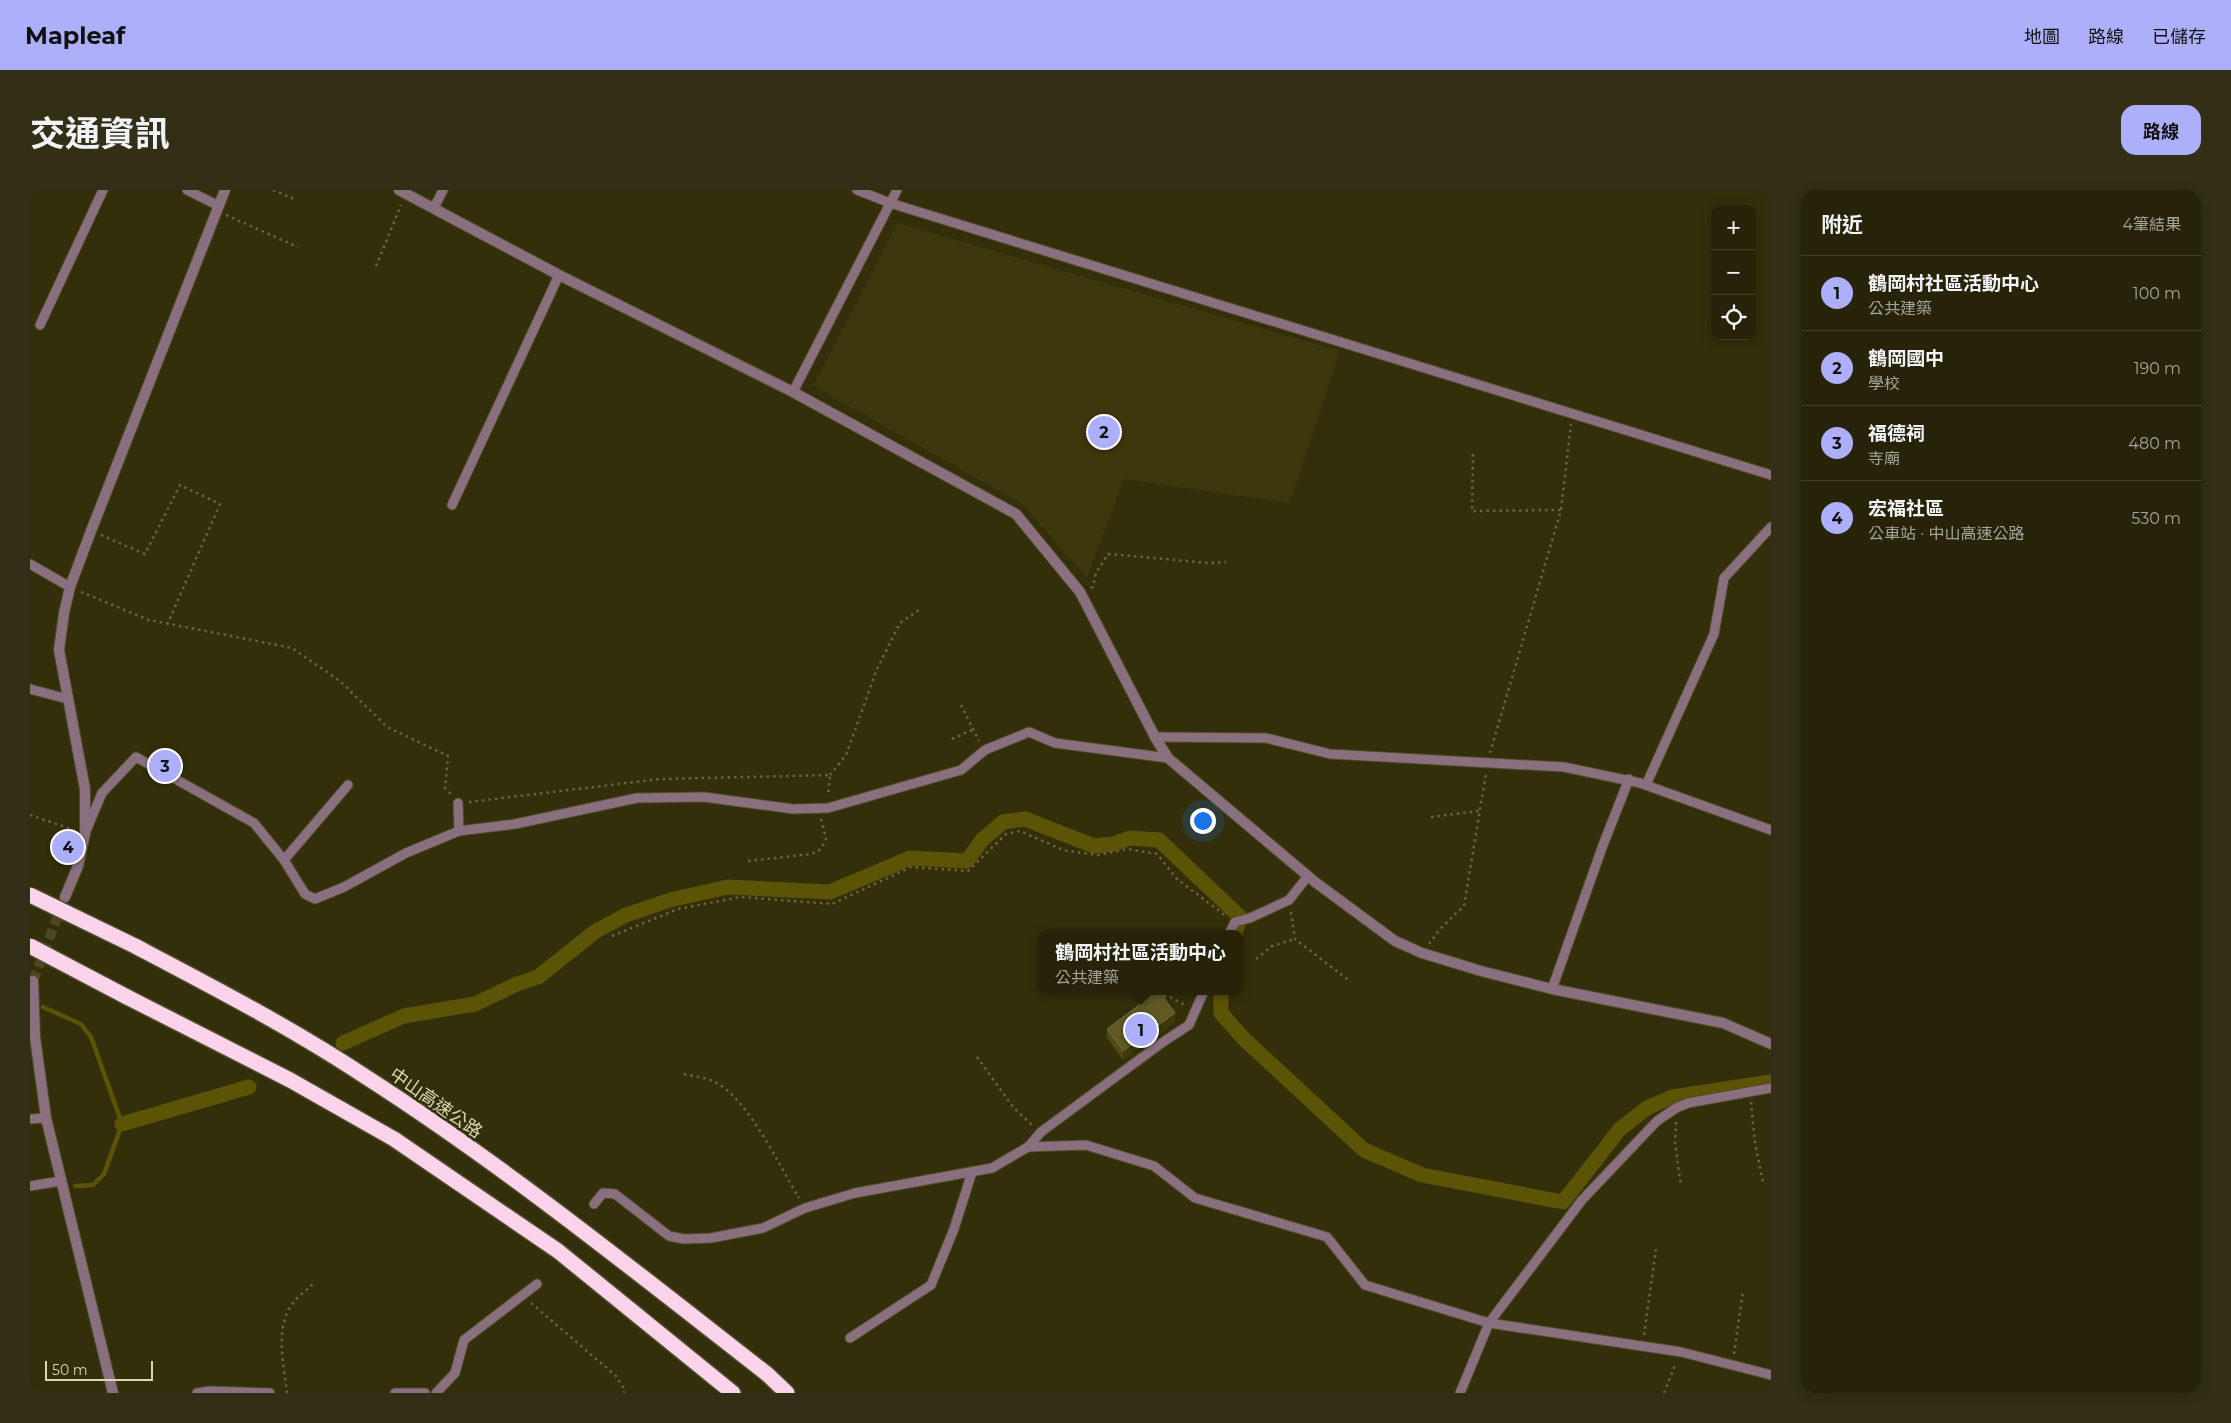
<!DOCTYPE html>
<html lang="zh-TW">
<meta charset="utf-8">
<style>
body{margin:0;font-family:Montserrat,"Noto Sans TC",sans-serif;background:#322f16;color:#f1f3f6}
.controls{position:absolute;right:15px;top:15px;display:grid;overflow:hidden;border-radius:10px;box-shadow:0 2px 12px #0003}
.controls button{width:45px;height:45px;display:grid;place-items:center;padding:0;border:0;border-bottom:1px solid #424029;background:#262308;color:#f1f3f6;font:25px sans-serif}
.scale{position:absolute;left:15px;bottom:12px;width:108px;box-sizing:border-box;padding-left:5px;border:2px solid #d9d6b5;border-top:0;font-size:14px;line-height:18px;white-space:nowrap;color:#d9d6b5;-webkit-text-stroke:4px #332f0b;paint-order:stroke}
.you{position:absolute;left:1172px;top:630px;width:18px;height:18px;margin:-12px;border:4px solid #fff;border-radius:50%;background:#1a73e8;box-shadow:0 0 0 8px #1a73e833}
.badge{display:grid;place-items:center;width:32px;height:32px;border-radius:50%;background:#adaffb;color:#111;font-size:16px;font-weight:700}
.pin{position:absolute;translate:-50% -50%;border:2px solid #fff;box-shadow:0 1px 5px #0006}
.popup{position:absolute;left:1008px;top:740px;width:205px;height:65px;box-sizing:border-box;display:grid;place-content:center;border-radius:10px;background:#262308;filter:drop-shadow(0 1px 4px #0005);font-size:16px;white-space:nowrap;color:#a4a49c}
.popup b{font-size:19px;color:#f1f3f6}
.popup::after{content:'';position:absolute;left:50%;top:100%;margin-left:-10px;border:10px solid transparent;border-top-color:#262308}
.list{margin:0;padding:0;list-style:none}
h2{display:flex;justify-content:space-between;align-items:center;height:65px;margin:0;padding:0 20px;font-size:21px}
h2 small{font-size:16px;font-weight:400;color:#a4a49c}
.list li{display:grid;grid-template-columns:32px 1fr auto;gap:15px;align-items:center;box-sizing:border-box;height:75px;padding:0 20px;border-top:1px solid #424029}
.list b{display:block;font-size:19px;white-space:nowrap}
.list p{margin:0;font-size:16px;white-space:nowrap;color:#a4a49c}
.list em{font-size:16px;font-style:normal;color:#a4a49c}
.icon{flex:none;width:28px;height:28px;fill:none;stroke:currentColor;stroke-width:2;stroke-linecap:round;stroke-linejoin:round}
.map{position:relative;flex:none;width:1741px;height:1203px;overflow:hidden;border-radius:15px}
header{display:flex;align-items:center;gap:30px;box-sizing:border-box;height:70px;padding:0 25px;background:#adaffb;color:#111}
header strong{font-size:24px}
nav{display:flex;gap:28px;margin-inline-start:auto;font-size:18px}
.intro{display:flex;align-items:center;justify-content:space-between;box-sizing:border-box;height:120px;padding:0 30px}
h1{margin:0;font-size:35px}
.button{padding:12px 22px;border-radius:15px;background:#adaffb;color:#111;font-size:18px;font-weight:700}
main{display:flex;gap:30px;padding:0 30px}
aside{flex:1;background:#262308;border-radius:15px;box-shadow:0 2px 12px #0003}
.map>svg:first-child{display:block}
.built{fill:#3c370d}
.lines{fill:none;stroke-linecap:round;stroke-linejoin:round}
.stream{stroke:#5b5306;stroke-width:4.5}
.canal{stroke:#5b5306;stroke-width:15}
.tertiary-tunnel{stroke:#4c4824;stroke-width:10;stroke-dasharray:10 5;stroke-linecap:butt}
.service-casing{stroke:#514d2a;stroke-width:11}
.tertiary-casing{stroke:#514d2a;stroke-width:12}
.motorway-casing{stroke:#514d2a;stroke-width:18}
.path{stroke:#686441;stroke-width:2.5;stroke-dasharray:2.5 4;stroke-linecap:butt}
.service{stroke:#8a707f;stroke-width:9}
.tertiary{stroke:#8a707f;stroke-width:10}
.motorway{stroke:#fbd3ea;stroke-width:15}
.motorway-bridge-casing{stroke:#514d2a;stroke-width:18;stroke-linecap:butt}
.motorway-bridge{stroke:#fbd3ea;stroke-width:15}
.wall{fill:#4f4a14}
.shaded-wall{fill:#3e3909}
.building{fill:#5e5925;stroke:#716c3c}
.labels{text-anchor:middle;stroke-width:4.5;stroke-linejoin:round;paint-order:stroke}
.street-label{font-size:18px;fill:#d9d6b5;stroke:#332f0b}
</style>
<header>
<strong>Mapleaf</strong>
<nav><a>地圖</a><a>路線</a><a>已儲存</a></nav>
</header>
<div class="intro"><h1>交通資訊</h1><a class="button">路線</a></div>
<main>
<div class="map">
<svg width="1741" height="1203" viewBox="0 0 1741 1203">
<rect width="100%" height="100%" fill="#332f0b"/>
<polygon class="built" points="868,33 1310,161 1260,313 1094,289 1057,388 992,314 783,196"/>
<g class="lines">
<polyline class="stream" points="13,817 51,834 61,847 92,934 74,984 63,995 45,996"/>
<g class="canal">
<polyline points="1191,801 1191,823 1214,849 1334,960 1392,985 1533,1012 1590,939 1617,918 1642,907 1741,892"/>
<polyline points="313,853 374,826 445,814 487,794 508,787 566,741 596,725 640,710 698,697 800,702 880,668 937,671 952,650 973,632 995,629 1064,656 1083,654 1100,648 1129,650 1210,727 1205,744"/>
<polyline points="92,934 219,897"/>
</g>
<polyline class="tertiary-tunnel" points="3,791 32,715"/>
<defs>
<g id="service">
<polyline points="157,0 189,16"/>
<polyline points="827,0 860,13 1741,285"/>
<polyline points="404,18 413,0"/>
<polyline points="10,135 73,0"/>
<polyline points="763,202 867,0"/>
<polyline points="422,315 529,85"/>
<polyline points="0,374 40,397"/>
<polyline points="0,499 38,509"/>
<polyline points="1125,547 1236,548 1300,564 1534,577 1610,593 1741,640"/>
<polyline points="1616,595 1684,444 1694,388 1741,337"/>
<polyline points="56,641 72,603 106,567 224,633 254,670 275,704 285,709 314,697 376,663 429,641 428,613"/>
<polyline points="429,641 485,634 607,608 674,607 763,619 798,618 931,580 955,560 999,542 1025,553 1138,568"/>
<polyline points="254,670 318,595"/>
<polyline points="1199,744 1205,732 1220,728 1259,710 1278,686"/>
<polyline points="1522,799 1573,655 1599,589"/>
<polyline points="0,929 16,928"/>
<polyline points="998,957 1056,955 1124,976 1165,1008 1297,1047 1335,1095 1459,1133 1651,1162 1741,1185"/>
<polyline points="0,996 31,991"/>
<polyline points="564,1014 573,1003 585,1004 639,1046 654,1049 681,1048 733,1038 775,1018 825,1003 962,978 998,957 1011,942 1133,852 1159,835 1174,801"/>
<polyline points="820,1148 901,1095 924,1039 942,982"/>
<polyline points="167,1203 180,1201 240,1203"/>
<polyline points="365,1203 395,1203"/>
<polyline points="406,1203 425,1183 434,1150 507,1094"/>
<polyline points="1430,1203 1459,1133 1552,1010 1627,931 1646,918 1658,913 1741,898"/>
</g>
<g id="tertiary">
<polyline points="369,0 529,85 763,202 986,324 1050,402 1125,547 1138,568 1285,692 1365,751 1392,763 1451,781 1522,799 1693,833 1741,854"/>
<polyline points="35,707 48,676 55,644 55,599 29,460 34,423 40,397 61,341 195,0"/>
<polyline points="3,791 5,847 16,928 83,1203"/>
</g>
<g id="motorway">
<path d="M105,756C183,797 262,838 336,887C476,977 606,1082 737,1184L757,1203"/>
<polyline points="97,807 260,890 364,949 528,1061 703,1203"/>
</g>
</defs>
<use href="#service" class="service-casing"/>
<use href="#tertiary" class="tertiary-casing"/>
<use href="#motorway" class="motorway-casing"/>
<g class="path">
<polyline points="243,0 264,9"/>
<polyline points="196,25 268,57"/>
<polyline points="346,76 371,15"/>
<polyline points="1443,264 1442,321 1531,320"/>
<polyline points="71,345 115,364 150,295 190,314 137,435"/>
<polyline points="1061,398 1063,397 1066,383 1078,364 1180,373 1196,372"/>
<polyline points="51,402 119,430 262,458 310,491 357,537 418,566 415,598 422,605"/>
<polyline points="931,515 949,551"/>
<polyline points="922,549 942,540"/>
<polyline points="1460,563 1531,320 1541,234"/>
<polyline points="800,585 816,565 847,479 870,433 889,420"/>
<polyline points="439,612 630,589 800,585 798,606"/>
<polyline points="0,625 44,640"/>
<polyline points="1401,627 1449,621"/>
<polyline points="718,671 782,664 791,659 796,649 791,629"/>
<polyline points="1261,722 1265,749 1321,792"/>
<polyline points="582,746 648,719 711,707 802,714 881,677 938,681 976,644 990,641 1033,660 1068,665 1097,659 1127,664 1147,689 1196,726"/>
<polyline points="1399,754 1410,739 1434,716 1456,583"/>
<polyline points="1226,769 1242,756 1265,749"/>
<polyline points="1108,801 1140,807 1155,815"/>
<polyline points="947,867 983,917 1002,935"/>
<path d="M654,884C664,886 678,888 687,893C719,911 749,975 769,1008"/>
<polyline points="1721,912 1725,953 1733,992"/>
<polyline points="1646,932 1645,953 1651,996"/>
<polyline points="501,1113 586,1186 595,1200 594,1203"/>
<polyline points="1614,1145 1626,1059"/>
<polyline points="1704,1164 1713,1101"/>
<path d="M257,1203C254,1175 244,1137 263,1113C268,1106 277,1100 283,1094"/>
<polyline points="1634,1203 1646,1173"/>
</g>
<use href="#service" class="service"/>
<use href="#tertiary" class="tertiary"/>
<use href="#motorway" class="motorway"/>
<defs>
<g id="motorway-bridge">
<polyline points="0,705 105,756"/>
<polyline points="0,756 97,807"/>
</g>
</defs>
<use href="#motorway-bridge" class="motorway-bridge-casing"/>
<use href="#motorway-bridge" class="motorway-bridge"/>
</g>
<polygon class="wall" points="1145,832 1093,870 1077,848 1077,839"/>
<polygon class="shaded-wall" points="1145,823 1145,832 1093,870 1093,861"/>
<polygon class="building" points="1128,801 1129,801 1145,823 1093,861 1077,839"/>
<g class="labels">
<g class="street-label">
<text transform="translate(406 913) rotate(35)" y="6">中山高速公路</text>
</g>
</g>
</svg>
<div class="controls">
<button>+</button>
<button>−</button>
<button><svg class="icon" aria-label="locate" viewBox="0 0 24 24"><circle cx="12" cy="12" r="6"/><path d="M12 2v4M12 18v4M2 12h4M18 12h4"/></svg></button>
</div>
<div class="scale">50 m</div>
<div class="you"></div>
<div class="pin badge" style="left:1111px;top:840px">1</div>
<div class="popup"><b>鶴岡村社區活動中心</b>公共建築</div>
<div class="pin badge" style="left:1074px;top:242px">2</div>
<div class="pin badge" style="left:135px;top:576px">3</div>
<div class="pin badge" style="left:38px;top:657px">4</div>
</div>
<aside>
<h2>附近<small>4筆結果</small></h2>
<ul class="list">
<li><span class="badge">1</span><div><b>鶴岡村社區活動中心</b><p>公共建築</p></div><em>100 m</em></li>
<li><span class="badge">2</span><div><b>鶴岡國中</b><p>學校</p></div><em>190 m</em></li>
<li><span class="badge">3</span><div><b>福德祠</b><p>寺廟</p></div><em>480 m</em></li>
<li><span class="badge">4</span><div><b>宏福社區</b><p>公車站 · 中山高速公路</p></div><em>530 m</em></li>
</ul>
</aside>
</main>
